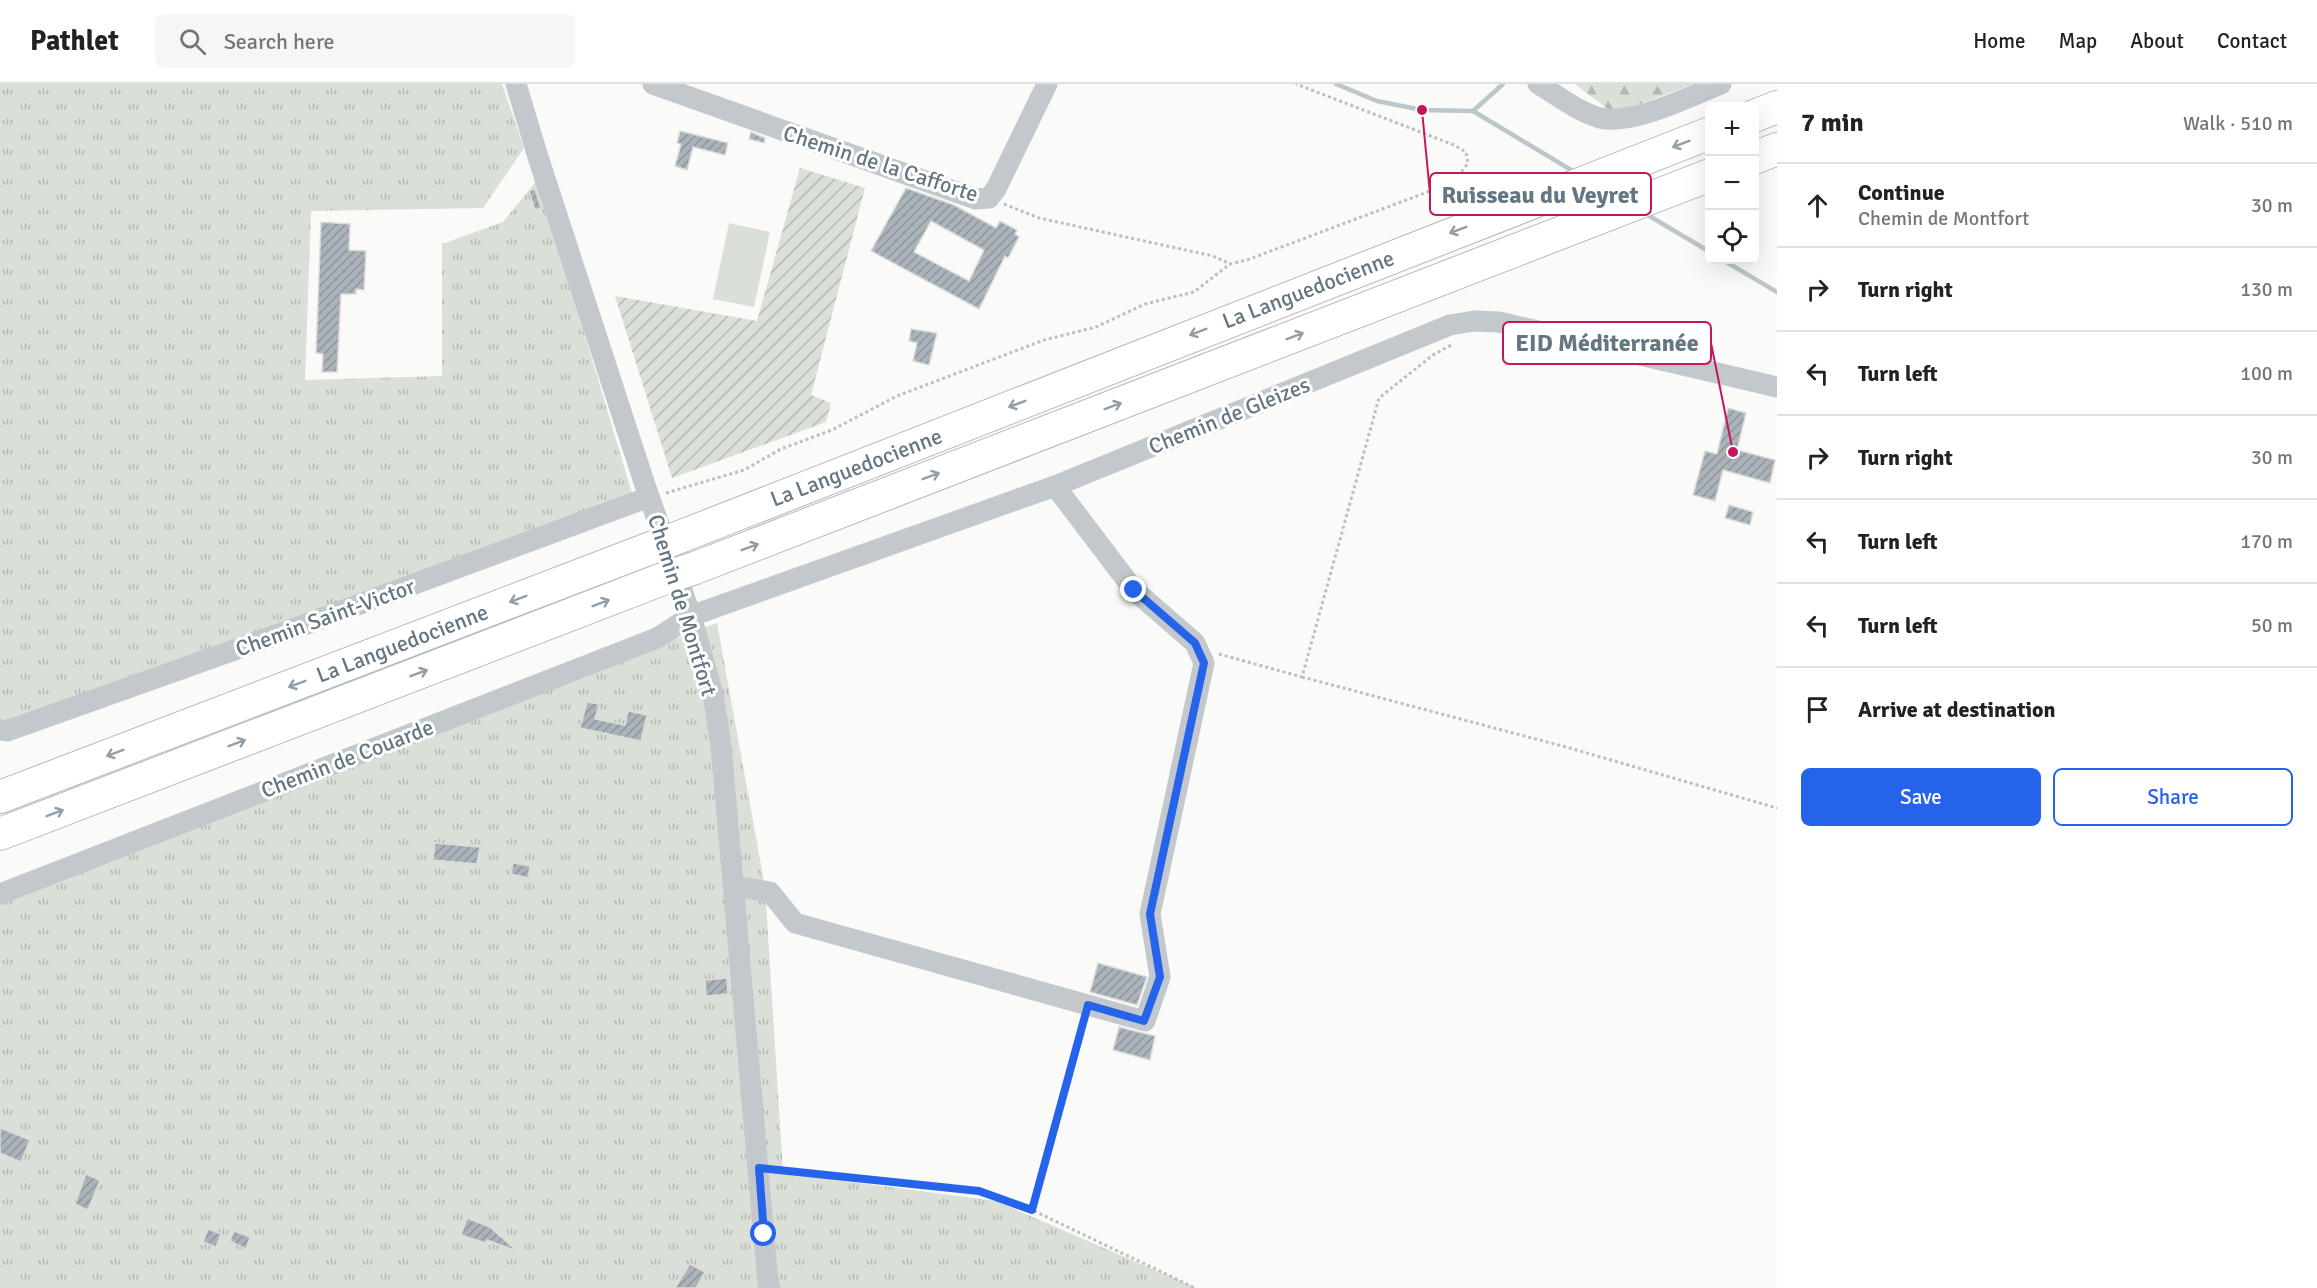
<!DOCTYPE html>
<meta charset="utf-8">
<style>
body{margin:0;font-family:Signika,sans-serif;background:#f6f6f6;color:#222}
.controls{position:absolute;right:18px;top:18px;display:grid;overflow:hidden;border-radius:9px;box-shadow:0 6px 24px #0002}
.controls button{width:54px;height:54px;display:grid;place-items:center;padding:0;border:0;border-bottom:2px solid #e0e0e0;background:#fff;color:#222;font:30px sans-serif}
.stop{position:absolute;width:18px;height:18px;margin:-14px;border:4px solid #2563eb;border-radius:50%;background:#fff}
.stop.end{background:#2563eb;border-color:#fff;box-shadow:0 2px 6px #0008}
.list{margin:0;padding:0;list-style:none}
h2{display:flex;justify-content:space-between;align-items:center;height:78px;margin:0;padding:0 24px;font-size:26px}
h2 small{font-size:20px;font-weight:400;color:#767676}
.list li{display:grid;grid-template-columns:39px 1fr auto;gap:18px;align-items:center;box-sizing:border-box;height:84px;padding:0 24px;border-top:2px solid #e0e0e0}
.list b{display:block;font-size:22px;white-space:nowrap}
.list p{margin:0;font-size:20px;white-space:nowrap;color:#767676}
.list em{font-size:20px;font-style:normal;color:#767676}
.actions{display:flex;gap:12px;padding:18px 24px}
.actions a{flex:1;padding:14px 0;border:2px solid #2563eb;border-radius:9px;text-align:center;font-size:21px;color:#2563eb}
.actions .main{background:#2563eb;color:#fff}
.icon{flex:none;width:33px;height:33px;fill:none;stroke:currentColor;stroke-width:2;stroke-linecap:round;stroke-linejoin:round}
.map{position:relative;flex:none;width:1777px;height:1204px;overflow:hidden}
header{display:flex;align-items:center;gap:36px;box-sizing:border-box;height:84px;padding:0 30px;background:#fff;border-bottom:2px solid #e0e0e0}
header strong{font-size:28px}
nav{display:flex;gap:33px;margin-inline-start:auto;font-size:21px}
.search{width:420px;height:54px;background:#f6f6f6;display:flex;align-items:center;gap:15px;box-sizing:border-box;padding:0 21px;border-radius:9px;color:#767676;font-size:22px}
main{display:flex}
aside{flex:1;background:#fff}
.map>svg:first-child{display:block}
.grass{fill:url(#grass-tufts)}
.forest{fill:url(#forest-firs)}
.garden{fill:url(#garden-furrows)}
.pitch{fill:#dadfd7}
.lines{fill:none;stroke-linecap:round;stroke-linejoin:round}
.stream{stroke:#bbc7cb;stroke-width:4.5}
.building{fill:url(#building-hatch);stroke:#dcdcda;stroke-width:1.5;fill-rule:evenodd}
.highway-casing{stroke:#b4b9bd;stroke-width:34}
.path{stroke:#bbbfc2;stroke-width:3;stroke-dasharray:3 3;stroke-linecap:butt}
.minor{stroke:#c3c8cc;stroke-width:21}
.highway{stroke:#fff;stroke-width:32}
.highway-bridge-casing{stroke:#b4b9bd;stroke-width:34;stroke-linecap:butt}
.highway-bridge{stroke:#fff;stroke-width:32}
.oneway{stroke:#939fa8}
.route{stroke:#2563eb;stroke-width:8}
.labels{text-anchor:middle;stroke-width:6;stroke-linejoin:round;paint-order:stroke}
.street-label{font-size:22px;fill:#657683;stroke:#fff}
.leader{fill:none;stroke:#c2185b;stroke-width:2}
.callout-dot{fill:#c2185b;stroke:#fff;stroke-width:2}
.callout{fill:#fff;stroke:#c2185b;stroke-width:2}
.callout-label{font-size:24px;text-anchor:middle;font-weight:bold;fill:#657683}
</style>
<header>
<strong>Pathlet</strong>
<div class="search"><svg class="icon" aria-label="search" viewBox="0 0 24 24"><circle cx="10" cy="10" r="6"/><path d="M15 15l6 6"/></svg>Search here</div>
<nav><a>Home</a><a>Map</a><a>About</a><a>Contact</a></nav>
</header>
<main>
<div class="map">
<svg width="1777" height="1204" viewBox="0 0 1777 1204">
<defs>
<pattern id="grass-tufts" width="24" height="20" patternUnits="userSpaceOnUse" patternTransform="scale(1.5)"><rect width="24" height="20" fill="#dadfd7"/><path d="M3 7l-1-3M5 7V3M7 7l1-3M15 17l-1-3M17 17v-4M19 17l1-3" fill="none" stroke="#b4b9b4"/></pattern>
<pattern id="forest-firs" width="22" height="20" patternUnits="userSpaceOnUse" patternTransform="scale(1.5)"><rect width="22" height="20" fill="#dadfd7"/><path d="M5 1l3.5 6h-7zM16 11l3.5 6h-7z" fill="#b4b9b4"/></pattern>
<pattern id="garden-furrows" width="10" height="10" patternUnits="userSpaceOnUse" patternTransform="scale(1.5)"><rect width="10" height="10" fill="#dadfd7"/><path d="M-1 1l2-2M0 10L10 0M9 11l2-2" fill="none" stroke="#b4b9b4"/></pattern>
<pattern id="building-hatch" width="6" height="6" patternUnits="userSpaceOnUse" patternTransform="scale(1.5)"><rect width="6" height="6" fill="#aab3b9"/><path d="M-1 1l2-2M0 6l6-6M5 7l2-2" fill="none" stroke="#8e969c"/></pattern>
</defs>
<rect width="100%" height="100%" fill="#fafaf8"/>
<g class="grass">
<polygon points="0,0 502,0 524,64 483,124 311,127 305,296 442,292 442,160 503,138 538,95 632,409 0,651"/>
<polygon points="717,539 765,803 783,1089 996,1117 1196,1204 0,1204 0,806"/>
</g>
<polygon class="forest" points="1575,0 1693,0 1614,30"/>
<polygon class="garden" points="800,84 865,104 811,311 831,319 826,338 672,394 615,212 757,237"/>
<polygon class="pitch" points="729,139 770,148 754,223 713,215"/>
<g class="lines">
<g class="stream">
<polyline points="1336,0 1377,17 1422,26 1473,27 1503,0"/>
<polyline points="1473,27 1576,89"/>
<polyline points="1602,104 1618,113"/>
<polyline points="1646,130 1710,168"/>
<polyline points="1723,176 1777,208"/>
</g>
</g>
<g class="building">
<polygon points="680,47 728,59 725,71 693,63 687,86 675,82 681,60 677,59"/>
<polygon points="751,48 765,54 764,59 749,55"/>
<path d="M906,104L954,121L996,144L1000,137L1017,146L1015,150L1019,153L1008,174L1005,172L979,225L871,167ZM931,137L984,166L969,197L914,168Z"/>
<polygon points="535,105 541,124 535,126 529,107"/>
<polygon points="321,138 350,140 349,166 366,167 364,206 356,205 356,210 341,210 337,288 322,288 323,270 316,269"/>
<polygon points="911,245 937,249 929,281 913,277 917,259 909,257"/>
<polygon points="1728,324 1746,329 1737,366 1775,376 1770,399 1723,386 1715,417 1693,411 1705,367 1717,370"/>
<polygon points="1729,421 1753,428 1750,441 1725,434"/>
<polygon points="587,618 599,620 595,635 625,641 628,627 647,631 641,657 580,644"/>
<polygon points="435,759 480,763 477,780 433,776"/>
<polygon points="513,779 530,782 528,794 511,790"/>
<polygon points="1098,879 1147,893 1137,921 1090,908"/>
<polygon points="727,894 728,910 706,912 705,896"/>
<polygon points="1119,943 1155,952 1150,976 1113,966"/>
<polygon points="0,1044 30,1056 21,1078 0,1069"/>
<polygon points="86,1090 100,1096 88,1126 75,1120"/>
<polygon points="467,1134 490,1143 517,1167 487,1156 486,1159 461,1151"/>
<polygon points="208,1145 221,1150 216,1163 203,1158"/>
<polygon points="234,1147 250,1153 246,1165 230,1157"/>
<polygon points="690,1180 705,1188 696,1204 675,1204"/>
</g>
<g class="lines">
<defs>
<g id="highway">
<polyline points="1754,32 1777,23"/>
<polyline points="1754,74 1777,65"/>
<polyline points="682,452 1710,49"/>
<polyline points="695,484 1710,91"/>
<polyline points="0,713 651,464"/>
<polyline points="0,750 668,493"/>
</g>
</defs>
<use href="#highway" class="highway-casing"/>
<g class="path">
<polyline points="1004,120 1039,134 1213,172 1230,180 1247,176 1454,98 1468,79 1466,68 1454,61 1296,0"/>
<polyline points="666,409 744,386 781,365 832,346 897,312 1044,256 1096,243 1145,220 1194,208 1230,180"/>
<polyline points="1219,570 1302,593 1379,314 1433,271 1453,260"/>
<polyline points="1302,593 1566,663 1777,724"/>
<polyline points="1083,937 1032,1126 1195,1204"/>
<polyline points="775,1086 979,1107 1032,1126"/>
</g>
<g class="minor">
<polyline points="516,0 538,73 645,401 691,532 713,610 721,662 768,1199 770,1204"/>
<polyline points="653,0 976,115 989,114 996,105 1047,0"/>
<path d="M1538,0C1557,11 1578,28 1600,34C1632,42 1690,12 1721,0"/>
<polyline points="0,646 7,647 282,549 649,413"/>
<polyline points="734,802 770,808 795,839 1145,937 1160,893 1150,830 1204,579 1195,559 1134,506 1055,402"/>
<polyline points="0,810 657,554 691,532 1055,402 1450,241 1474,237 1499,238 1777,303"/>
</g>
<use href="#highway" class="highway"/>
<defs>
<g id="highway-bridge">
<polyline points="651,464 682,452"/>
<polyline points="668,493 695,484"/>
</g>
</defs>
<use href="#highway-bridge" class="highway-bridge-casing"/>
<use href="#highway-bridge" class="highway-bridge"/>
</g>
<defs><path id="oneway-shaft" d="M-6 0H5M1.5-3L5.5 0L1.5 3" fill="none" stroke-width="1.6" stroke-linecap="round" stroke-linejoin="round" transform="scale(1.5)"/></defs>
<g class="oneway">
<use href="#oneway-shaft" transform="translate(1681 60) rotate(159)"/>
<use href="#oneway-shaft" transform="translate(1458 146) rotate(159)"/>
<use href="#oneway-shaft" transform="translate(1198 248) rotate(159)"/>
<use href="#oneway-shaft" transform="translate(1295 252) rotate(-21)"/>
<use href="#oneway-shaft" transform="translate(1017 320) rotate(159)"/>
<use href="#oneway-shaft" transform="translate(1113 322) rotate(-21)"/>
<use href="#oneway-shaft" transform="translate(931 392) rotate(-21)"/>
<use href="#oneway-shaft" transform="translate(750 463) rotate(-21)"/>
<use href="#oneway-shaft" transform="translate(518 515) rotate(159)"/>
<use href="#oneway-shaft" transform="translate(601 519) rotate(-21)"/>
<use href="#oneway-shaft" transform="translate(419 589) rotate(-21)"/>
<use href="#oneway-shaft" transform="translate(297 600) rotate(159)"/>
<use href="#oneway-shaft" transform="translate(237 659) rotate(-21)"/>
<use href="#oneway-shaft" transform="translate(115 669) rotate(159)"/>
<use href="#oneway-shaft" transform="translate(55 729) rotate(-21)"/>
</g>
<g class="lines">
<polyline class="route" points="764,1150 759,1084 979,1107 1032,1126 1088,921 1144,937 1160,893 1150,830 1204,579 1195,559 1134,506"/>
</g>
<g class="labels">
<g class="street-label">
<text transform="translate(881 79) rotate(18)" y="8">Chemin de la Cafforte</text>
<text transform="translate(1308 205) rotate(-21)" y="8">La Languedocienne</text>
<text transform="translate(1229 331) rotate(-22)" y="8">Chemin de Gleizes</text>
<text transform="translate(856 383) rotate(-21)" y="8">La Languedocienne</text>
<text transform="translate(683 521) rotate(73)" y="8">Chemin de Montfort</text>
<text transform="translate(325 533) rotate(-20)" y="8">Chemin Saint-Victor</text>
<text transform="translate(402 559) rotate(-21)" y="8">La Languedocienne</text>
<text transform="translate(347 674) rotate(-21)" y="8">Chemin de Couarde</text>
</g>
</g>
<path class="leader" d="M1422 26L1430 110M1733 368L1711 259"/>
<g class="callout-dot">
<circle cx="1422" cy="26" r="6"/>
<circle cx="1733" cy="368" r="6"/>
</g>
<g class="callout">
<rect x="1430" y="89" width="221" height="42" rx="6"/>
<rect x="1503" y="238" width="208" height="42" rx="6"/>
</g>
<g class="callout-label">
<text x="1540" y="119">Ruisseau du Veyret</text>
<text x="1607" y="267">EID Méditerranée</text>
</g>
</svg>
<div class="controls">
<button>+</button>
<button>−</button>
<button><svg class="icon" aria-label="locate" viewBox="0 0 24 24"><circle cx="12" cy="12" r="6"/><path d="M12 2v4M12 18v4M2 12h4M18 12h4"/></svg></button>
</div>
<div class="stop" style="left:764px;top:1150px"></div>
<div class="stop end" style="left:1134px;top:506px"></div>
</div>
<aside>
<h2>7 min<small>Walk · 510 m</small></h2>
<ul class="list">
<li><svg class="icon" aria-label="ahead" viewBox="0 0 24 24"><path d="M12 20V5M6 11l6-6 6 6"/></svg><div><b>Continue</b><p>Chemin de Montfort</p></div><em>30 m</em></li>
<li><svg class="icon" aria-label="right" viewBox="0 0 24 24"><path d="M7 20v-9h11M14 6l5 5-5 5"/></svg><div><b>Turn right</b></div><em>130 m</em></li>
<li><svg class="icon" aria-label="left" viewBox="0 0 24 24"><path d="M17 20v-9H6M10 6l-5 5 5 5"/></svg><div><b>Turn left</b></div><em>100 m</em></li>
<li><svg class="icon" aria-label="right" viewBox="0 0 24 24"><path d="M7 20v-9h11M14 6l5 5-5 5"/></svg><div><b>Turn right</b></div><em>30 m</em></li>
<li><svg class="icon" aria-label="left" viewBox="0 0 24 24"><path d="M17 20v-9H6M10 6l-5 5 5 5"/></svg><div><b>Turn left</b></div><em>170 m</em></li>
<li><svg class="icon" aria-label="left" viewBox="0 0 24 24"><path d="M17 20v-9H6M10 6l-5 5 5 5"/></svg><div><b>Turn left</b></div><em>50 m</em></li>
<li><svg class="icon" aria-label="arrive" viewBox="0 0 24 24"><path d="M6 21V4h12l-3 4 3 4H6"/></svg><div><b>Arrive at destination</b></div></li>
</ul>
<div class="actions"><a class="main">Save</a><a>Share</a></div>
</aside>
</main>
